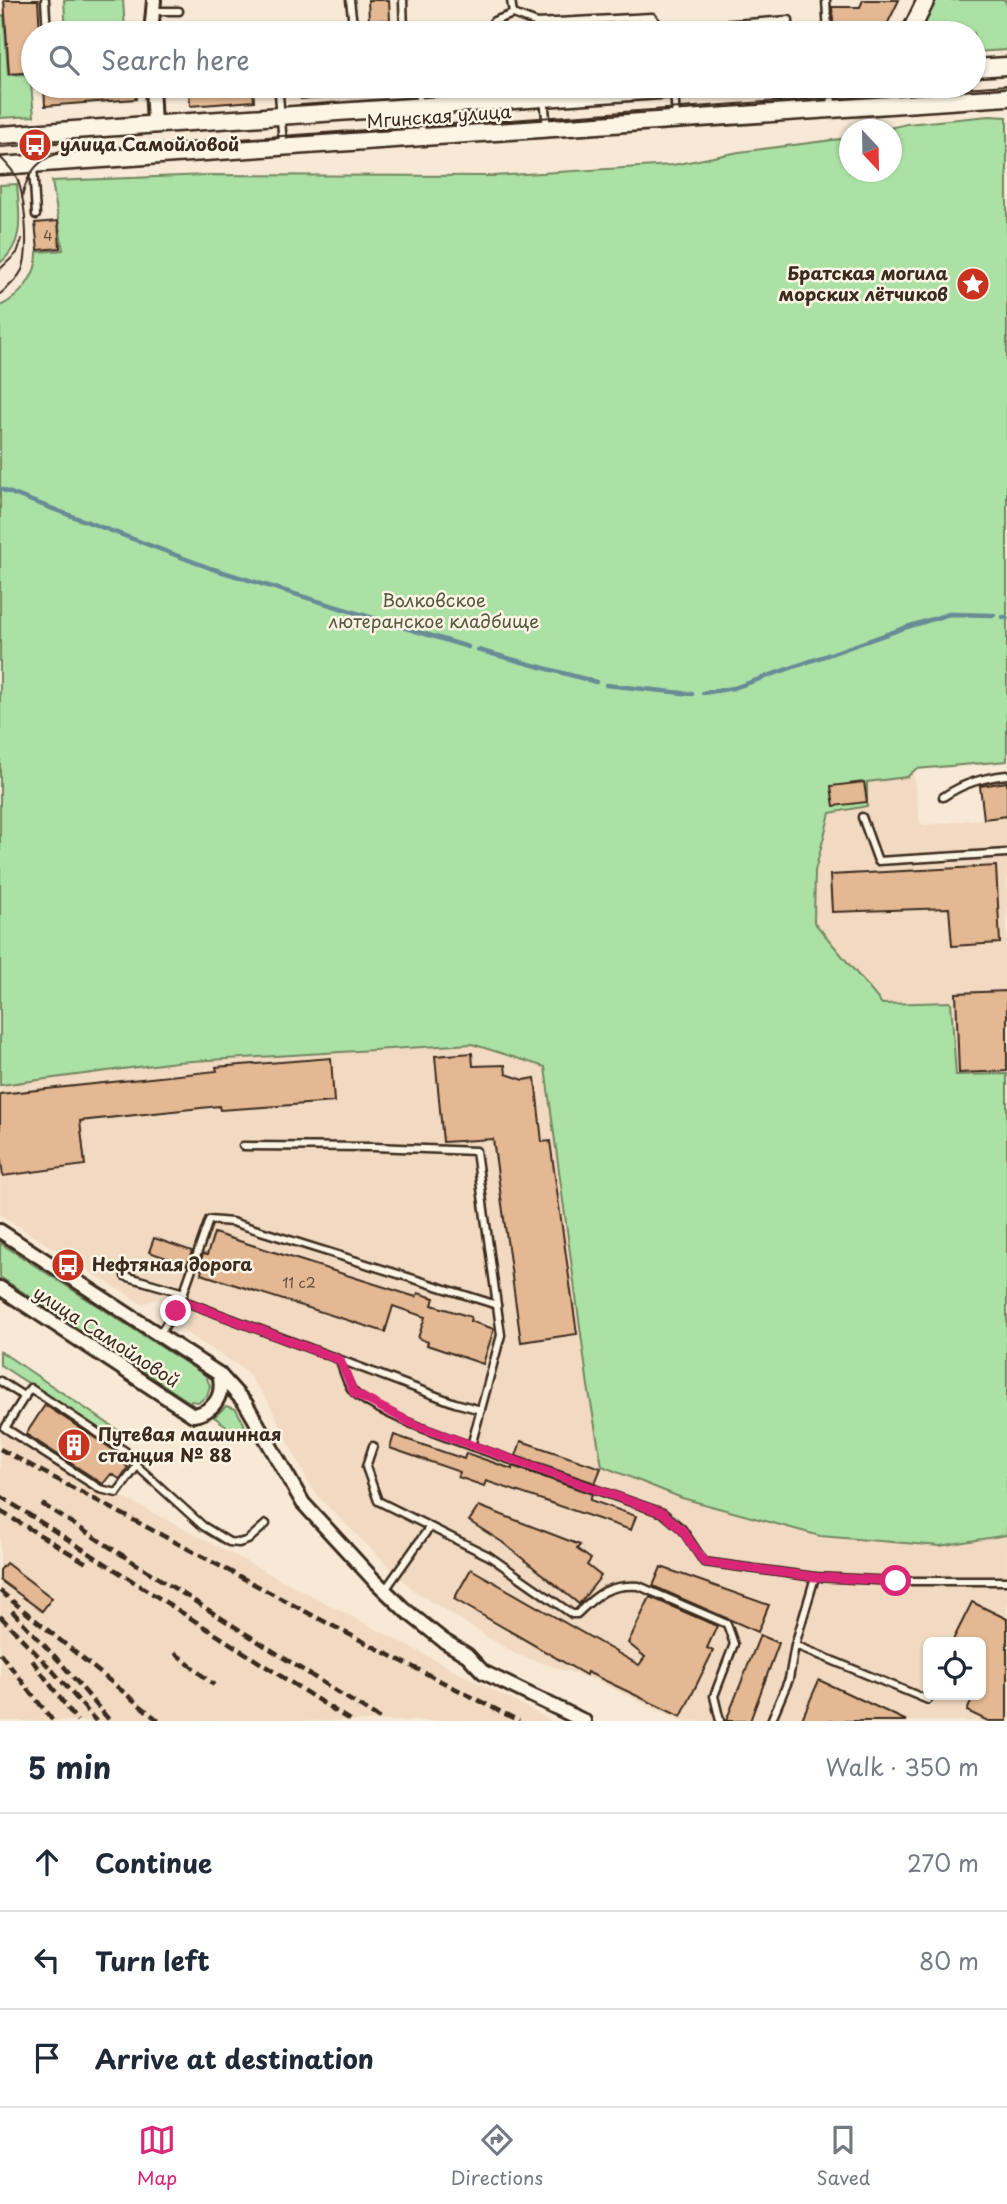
<!DOCTYPE html>
<meta charset="utf-8">
<style>
body{margin:0;font-family:"Playpen Sans",sans-serif;background:#f2f2f3;color:#1f2937}
.controls{position:absolute;right:21px;bottom:21px;display:grid;overflow:hidden;border-radius:10px;box-shadow:0 2px 5px #0004}
.controls button{width:63px;height:63px;display:grid;place-items:center;padding:0;border:0;border-bottom:2px solid #e0e1e3;background:#fff;color:#1f2937;font:35px sans-serif}
.compass{position:absolute;left:839px;top:119px;width:63px;height:63px;border-radius:50%;background:#fff;box-shadow:0 2px 5px #0004;rotate:158deg}
.stop{position:absolute;width:21px;height:21px;margin:-16px;border:5px solid #db2777;border-radius:50%;background:#fff}
.stop.end{background:#db2777;border-color:#fff;box-shadow:0 2px 7px #0008}
.list{margin:0;padding:0;list-style:none}
h2{display:flex;justify-content:space-between;align-items:center;height:91px;margin:0;padding:0 28px;font-size:30px}
h2 small{font-size:23px;font-weight:400;color:#747a83}
.list li{display:grid;grid-template-columns:46px 1fr auto;gap:21px;align-items:center;box-sizing:border-box;height:98px;padding:0 28px;border-top:2px solid #e0e1e3}
.list b{display:block;font-size:26px;white-space:nowrap}
.list em{font-size:23px;font-style:normal;color:#747a83}
.icon{flex:none;width:38px;height:38px;fill:none;stroke:currentColor;stroke-width:2;stroke-linecap:round;stroke-linejoin:round}
.map{position:relative;flex:none;width:1007px;height:1721px;overflow:hidden}
.search{position:absolute;background:#fff;box-shadow:0 2px 5px #0004;left:21px;right:21px;top:21px;height:77px;display:flex;align-items:center;gap:18px;box-sizing:border-box;padding:0 24px;border-radius:38px;color:#747a83;font-size:26px}
.sheet{height:385px;background:#fff}
nav{display:flex;justify-content:space-around;align-items:center;box-sizing:border-box;height:98px;border-top:2px solid #e0e1e3;background:#fff;font-size:19px;color:#747a83}
nav a{display:grid;justify-items:center;gap:4px}
nav .on{color:#db2777}
.map>svg:first-child{display:block}
.built{fill:#f1dac1;fill-rule:evenodd}
.green{fill:#abe1a4;stroke:#738661;stroke-width:2}
.lines{fill:none;stroke-linecap:round;stroke-linejoin:round}
.stream{stroke:#678b96;stroke-width:4.5}
.building{fill:#e3b893;stroke:#3b2a1e;stroke-width:2}
.service-casing{stroke:#3b2a1e;stroke-width:11}
.minor-casing{stroke:#3b2a1e;stroke-width:18}
.tertiary-casing{stroke:#3b2a1e;stroke-width:21}
.service{stroke:#fcf5e5;stroke-width:6}
.minor{stroke:#fcf5e5;stroke-width:12}
.tertiary{stroke:#fcf5e5;stroke-width:16}
.tram{stroke:#3b2a1e;stroke-width:2}
.rail{stroke:#3b2a1e;stroke-width:4.5;stroke-dasharray:10 5;stroke-linecap:butt}
.route{stroke:#db2777;stroke-width:9}
.labels{text-anchor:middle;stroke-width:5;stroke-linejoin:round;paint-order:stroke}
.number-label{font-size:14px;fill:#654e3b}
.street-label{font-size:18px;fill:#3b2a1e;stroke:#fcf5e5}
.poi-label{font-size:18px;font-weight:bold;fill:#3b2a1e;stroke:#fcf5e5;text-anchor:start}
.park-label{font-size:18px;fill:#575840;stroke:#fcf5e5}
</style>
<div class="map">
<svg width="1007" height="1721" viewBox="0 0 1007 1721">
<rect width="100%" height="100%" fill="#f7e9d5"/>
<filter id="ink" filterUnits="userSpaceOnUse"><feTurbulence type="fractalNoise" baseFrequency=".0143" numOctaves="2"/><feDisplacementMap in="SourceGraphic" scale="14" xChannelSelector="R" yChannelSelector="G"/><feConvolveMatrix kernelMatrix="1 2 1 2 8 2 1 2 1" color-interpolation-filters="sRGB"/></filter>
<g filter="url(#ink)">
<g class="built">
<polygon points="913,772 920,823 925,825 1007,816 1007,1074 955,1075 882,1004 814,923 815,871 830,813 867,782 907,777"/>
<path d="M473,1044L546,1068L588,1386L602,1466L682,1498L820,1536L940,1546L1007,1535V1721H681L594,1680L515,1654L413,1590L320,1499L309,1484L268,1401L244,1369L183,1331L190,1319L157,1299L142,1304L0,1215V1085L176,1062ZM928,1642H981V1695H928Z"/>
<polygon points="0,1433 552,1721 0,1721"/>
</g>
<g class="green">
<polygon points="64,0 123,0 125,29 66,33"/>
<polygon points="936,0 1005,0 1007,6 1007,50 974,52 974,33 920,33"/>
<polygon points="4,15 8,75 30,74 34,116 0,118 0,16"/>
<path d="M989,116L1007,117V761L916,769L907,777L867,782V806L830,813L815,871L814,922L882,1004L951,1002L956,1075L1007,1074V1535L940,1546L820,1536L682,1498L602,1466L588,1386L545,1067L472,1044L176,1062L0,1085V306C20,297 38,275 37,252L63,250L52,181L208,175L492,176L673,165L739,152L849,138L850,172H892V130L885,129L907,124Z"/>
<path d="M17,184C19,214 26,242 0,263V185Z"/>
<polygon points="0,1243 206,1376 210,1386 207,1396 199,1402 188,1401 0,1277"/>
<polygon points="0,1351 122,1433 121,1440 115,1439 0,1365"/>
<polygon points="226,1406 236,1409 249,1433 242,1437 214,1417"/>
</g>
<g class="lines">
<g class="stream">
<polyline points="0,489 210,568 468,647"/>
<polyline points="1003,617 1007,618"/>
<polyline points="478,650 596,682"/>
<polyline points="606,685 692,694"/>
<polyline points="703,693 734,688 907,627 949,614 994,615"/>
</g>
</g>
<g class="building">
<polygon points="4,0 38,0 40,33 33,33 33,72 9,74"/>
<polygon points="368,0 389,0 390,20 369,21"/>
<polygon points="863,0 899,0 883,33 834,33 832,7 860,7"/>
<polygon points="44,86 135,86 136,99 45,106"/>
<polygon points="189,86 253,86 254,101 190,106"/>
<polygon points="300,86 346,86 346,95 301,99"/>
<polygon points="58,221 60,248 38,250 35,223"/>
<polygon points="864,782 867,802 834,806 831,786"/>
<polygon points="1007,782 1007,816 984,819 980,786"/>
<polygon points="996,866 1000,943 952,946 949,908 832,912 830,875"/>
<polygon points="1007,991 1007,1071 959,1073 956,993"/>
<polygon points="472,1053 473,1066 505,1065 506,1074 524,1080 535,1078 542,1142 550,1141 577,1334 521,1342 493,1139 443,1142 435,1056"/>
<polygon points="331,1058 334,1102 220,1110 219,1106 80,1121 85,1165 3,1176 0,1155 0,1094 217,1071 216,1067"/>
<polygon points="214,1233 416,1297 418,1293 434,1298 432,1305 471,1317 470,1321 494,1329 483,1364 427,1345 428,1342 418,1338 425,1317 393,1306 385,1332 201,1274 202,1269 198,1268 203,1254 207,1255"/>
<polygon points="154,1238 192,1251 187,1265 149,1252"/>
<polygon points="45,1405 121,1455 120,1461 128,1467 120,1479 111,1474 103,1484 26,1434"/>
<polygon points="394,1435 464,1459 466,1453 512,1469 512,1466 592,1494 590,1500 636,1516 631,1530 486,1481 484,1486 458,1477 460,1472 390,1448"/>
<polygon points="521,1441 601,1468 595,1483 516,1456"/>
<polygon points="479,1506 580,1545 577,1549 591,1559 587,1565 601,1576 579,1604 502,1542 469,1521"/>
<polygon points="6,1563 52,1598 42,1611 0,1580 0,1570"/>
<polygon points="661,1567 769,1605 758,1632 653,1586"/>
<polygon points="471,1569 639,1665 645,1657 628,1643 650,1597 717,1626 707,1648 713,1651 681,1717 587,1672 586,1675 454,1599"/>
<polygon points="972,1602 1007,1619 1007,1721 988,1721 967,1711 974,1695 981,1695 981,1642 952,1642"/>
<polygon points="760,1635 779,1643 750,1721 726,1721"/>
<polygon points="819,1680 907,1721 801,1721"/>
</g>
<g class="lines">
<defs>
<g id="service">
<polyline points="45,0 47,33"/>
<polyline points="350,0 354,33"/>
<polyline points="403,0 404,33"/>
<polyline points="511,0 513,14"/>
<polyline points="826,0 828,33"/>
<polyline points="153,11 179,11"/>
<polyline points="537,23 652,17 662,29 789,20 789,33"/>
<polyline points="484,33 494,21 513,14 537,23 538,33"/>
<polyline points="418,86 422,135"/>
<polyline points="543,86 547,129"/>
<polyline points="831,86 832,108"/>
<polyline points="674,90 676,118"/>
<polyline points="279,94 283,145"/>
<polyline points="33,165 36,215"/>
<path d="M943,797C964,783 982,778 1007,775"/>
<polyline points="862,817 878,861 1007,853"/>
<path d="M243,1146L374,1147L476,1151L501,1335L471,1446C445,1437 368,1410 352,1390C346,1382 343,1370 340,1360"/>
<polyline points="125,1276 184,1293"/>
<polyline points="181,1300 455,1403 481,1410"/>
<polyline points="160,1334 181,1300 209,1220 232,1222 497,1305"/>
<polyline points="0,1381 25,1397"/>
<path d="M373,1446L366,1467L378,1501L489,1556L572,1614H577C597,1594 609,1584 639,1586L727,1624L734,1644L714,1696L720,1721"/>
<polyline points="471,1446 663,1513 682,1529 704,1562 815,1577"/>
<polyline points="137,1466 117,1493 100,1489 5,1428 30,1388 125,1451 137,1466 203,1526 229,1542 239,1543 248,1540 266,1524"/>
<polyline points="385,1590 429,1528"/>
<polyline points="795,1645 928,1700"/>
<polyline points="771,1721 789,1679 795,1645 815,1577 896,1581 1007,1581"/>
</g>
<g id="minor">
<polyline points="151,33 154,0"/>
<polyline points="152,86 154,124"/>
<polyline points="0,1231 219,1374 246,1404 303,1503 373,1579 405,1610 444,1641 467,1655 483,1672 584,1721"/>
<path d="M0,1288L193,1415C214,1412 225,1395 219,1374"/>
</g>
<g id="tertiary">
<polyline points="910,33 926,0"/>
<polyline points="974,68 1007,66"/>
<polyline points="0,135 718,86"/>
<polyline points="0,166 1007,97"/>
</g>
</defs>
<use href="#service" class="service-casing"/>
<use href="#minor" class="minor-casing"/>
<use href="#tertiary" class="tertiary-casing"/>
<use href="#service" class="service"/>
<use href="#minor" class="minor"/>
<use href="#tertiary" class="tertiary"/>
<g class="tram">
<polyline points="0,147 70,142"/>
<path d="M0,157C7,164 13,170 17,178C25,198 30,250 22,270C17,280 9,287 0,294"/>
<path d="M22,198C27,171 40,156 68,151L1007,85"/>
<polyline points="0,269 17,253 22,239"/>
</g>
<g class="rail">
<polyline points="0,1449 329,1624 519,1721"/>
<polyline points="0,1496 351,1721"/>
<polyline points="42,1504 383,1721"/>
<polyline points="0,1511 90,1565"/>
<polyline points="0,1591 159,1721"/>
<polyline points="12,1611 61,1663 110,1721"/>
<polyline points="0,1616 52,1670 96,1721"/>
<polyline points="0,1653 53,1721"/>
<polyline points="175,1653 214,1685"/>
<polyline points="32,1660 77,1721"/>
</g>
</g>
</g>
<g class="lines" filter="url(#ink)">
<polyline class="route" points="176,1311 181,1300 340,1360 354,1393 415,1425 663,1513 682,1530 704,1562 815,1577 896,1581"/>
</g>
<defs>
<symbol id="bus-disc" viewBox="-11 -11 22 22"><circle r="9.5" fill="#c8321e" stroke="#fcf5e5"/><path d="M-5-6H5V4H4V6H2V4H-2V6H-4V4H-5ZM-3.5-4V0h7V-4ZM-3.5 1.2v1.5H-2V1.2ZM2 1.2v1.5H3.5V1.2Z" fill="#fff"/></symbol>
<symbol id="sight-disc" viewBox="-11 -11 22 22"><circle r="9.5" fill="#c8321e" stroke="#fcf5e5"/><path d="M0-6L1.8-2.2L6-1.7L2.9 1.2L3.7 5.4L0 3.3L-3.7 5.4L-2.9 1.2L-6-1.7L-1.8-2.2Z" fill="#fff"/></symbol>
<symbol id="building-disc" viewBox="-11 -11 22 22"><circle r="9.5" fill="#c8321e" stroke="#fcf5e5"/><path d="M-4-6H4V6H1V3H-1V6H-4ZM-2.5-4.3h1.7v1.8h-1.7ZM.8-4.3h1.7v1.8H.8ZM-2.5-1h1.7V.8h-1.7ZM.8-1h1.7V.8H.8Z" fill="#fff"/></symbol>
</defs>
<g fill-rule="evenodd">
<use href="#bus-disc" x="16" y="126" width="38" height="38"/>
<use href="#sight-disc" x="954" y="265" width="38" height="38"/>
<use href="#bus-disc" x="49" y="1246" width="38" height="38"/>
<use href="#building-disc" x="55" y="1426" width="38" height="38"/>
</g>
<g class="labels">
<g class="number-label">
<text x="48" y="241">4</text>
<text x="299" y="1288">11 с2</text>
</g>
<g class="street-label">
<text transform="translate(439 117) rotate(-4)" y="6">Мгинская улица</text>
<text transform="translate(106 1337) rotate(33)" y="6">улица Самойловой</text>
</g>
<g class="poi-label">
<text x="60" y="151">улица Самойловой</text>
<text x="948" y="280" text-anchor="end">Братская могила<tspan x="948" dy="21">морских лётчиков</tspan></text>
<text x="92" y="1271">Нефтяная дорога</text>
<text x="98" y="1441">Путевая машинная<tspan x="98" dy="21">станция № 88</tspan></text>
</g>
<g class="park-label">
<text x="434" y="607">Волковское<tspan x="434" dy="21">лютеранское кладбище</tspan></text>
</g>
</g>
</svg>
<div class="controls">
<button><svg class="icon" aria-label="locate" viewBox="0 0 24 24"><circle cx="12" cy="12" r="6"/><path d="M12 2v4M12 18v4M2 12h4M18 12h4"/></svg></button>
</div>
<svg class="compass" viewBox="-18 -18 36 36"><path d="M0-13l5 13h-10z" fill="#e53935"/><path d="M0 13l5-13h-10z" fill="#747a83"/></svg>
<div class="stop" style="left:896px;top:1581px"></div>
<div class="stop end" style="left:176px;top:1311px"></div>
<div class="search"><svg class="icon" aria-label="search" viewBox="0 0 24 24"><circle cx="10" cy="10" r="6"/><path d="M15 15l6 6"/></svg>Search here</div>
</div>
<section class="sheet">
<h2>5 min<small>Walk · 350 m</small></h2>
<ul class="list">
<li><svg class="icon" aria-label="ahead" viewBox="0 0 24 24"><path d="M12 20V5M6 11l6-6 6 6"/></svg><div><b>Continue</b></div><em>270 m</em></li>
<li><svg class="icon" aria-label="left" viewBox="0 0 24 24"><path d="M17 20v-9H6M10 6l-5 5 5 5"/></svg><div><b>Turn left</b></div><em>80 m</em></li>
<li><svg class="icon" aria-label="arrive" viewBox="0 0 24 24"><path d="M6 21V4h12l-3 4 3 4H6"/></svg><div><b>Arrive at destination</b></div></li>
</ul>
</section>
<nav>
<a class="on"><svg class="icon" aria-label="map" viewBox="0 0 24 24"><path d="M3 6l6-2 6 2 6-2v14l-6 2-6-2-6 2zM9 4v14M15 6v14"/></svg>Map</a>
<a><svg class="icon" aria-label="directions" viewBox="0 0 24 24"><path d="M12 3l9 9-9 9-9-9zM9 14v-3h6M13 9l2 2-2 2"/></svg>Directions</a>
<a><svg class="icon" aria-label="saved" viewBox="0 0 24 24"><path d="M7 4h10v16l-5-4-5 4z"/></svg>Saved</a>
</nav>
